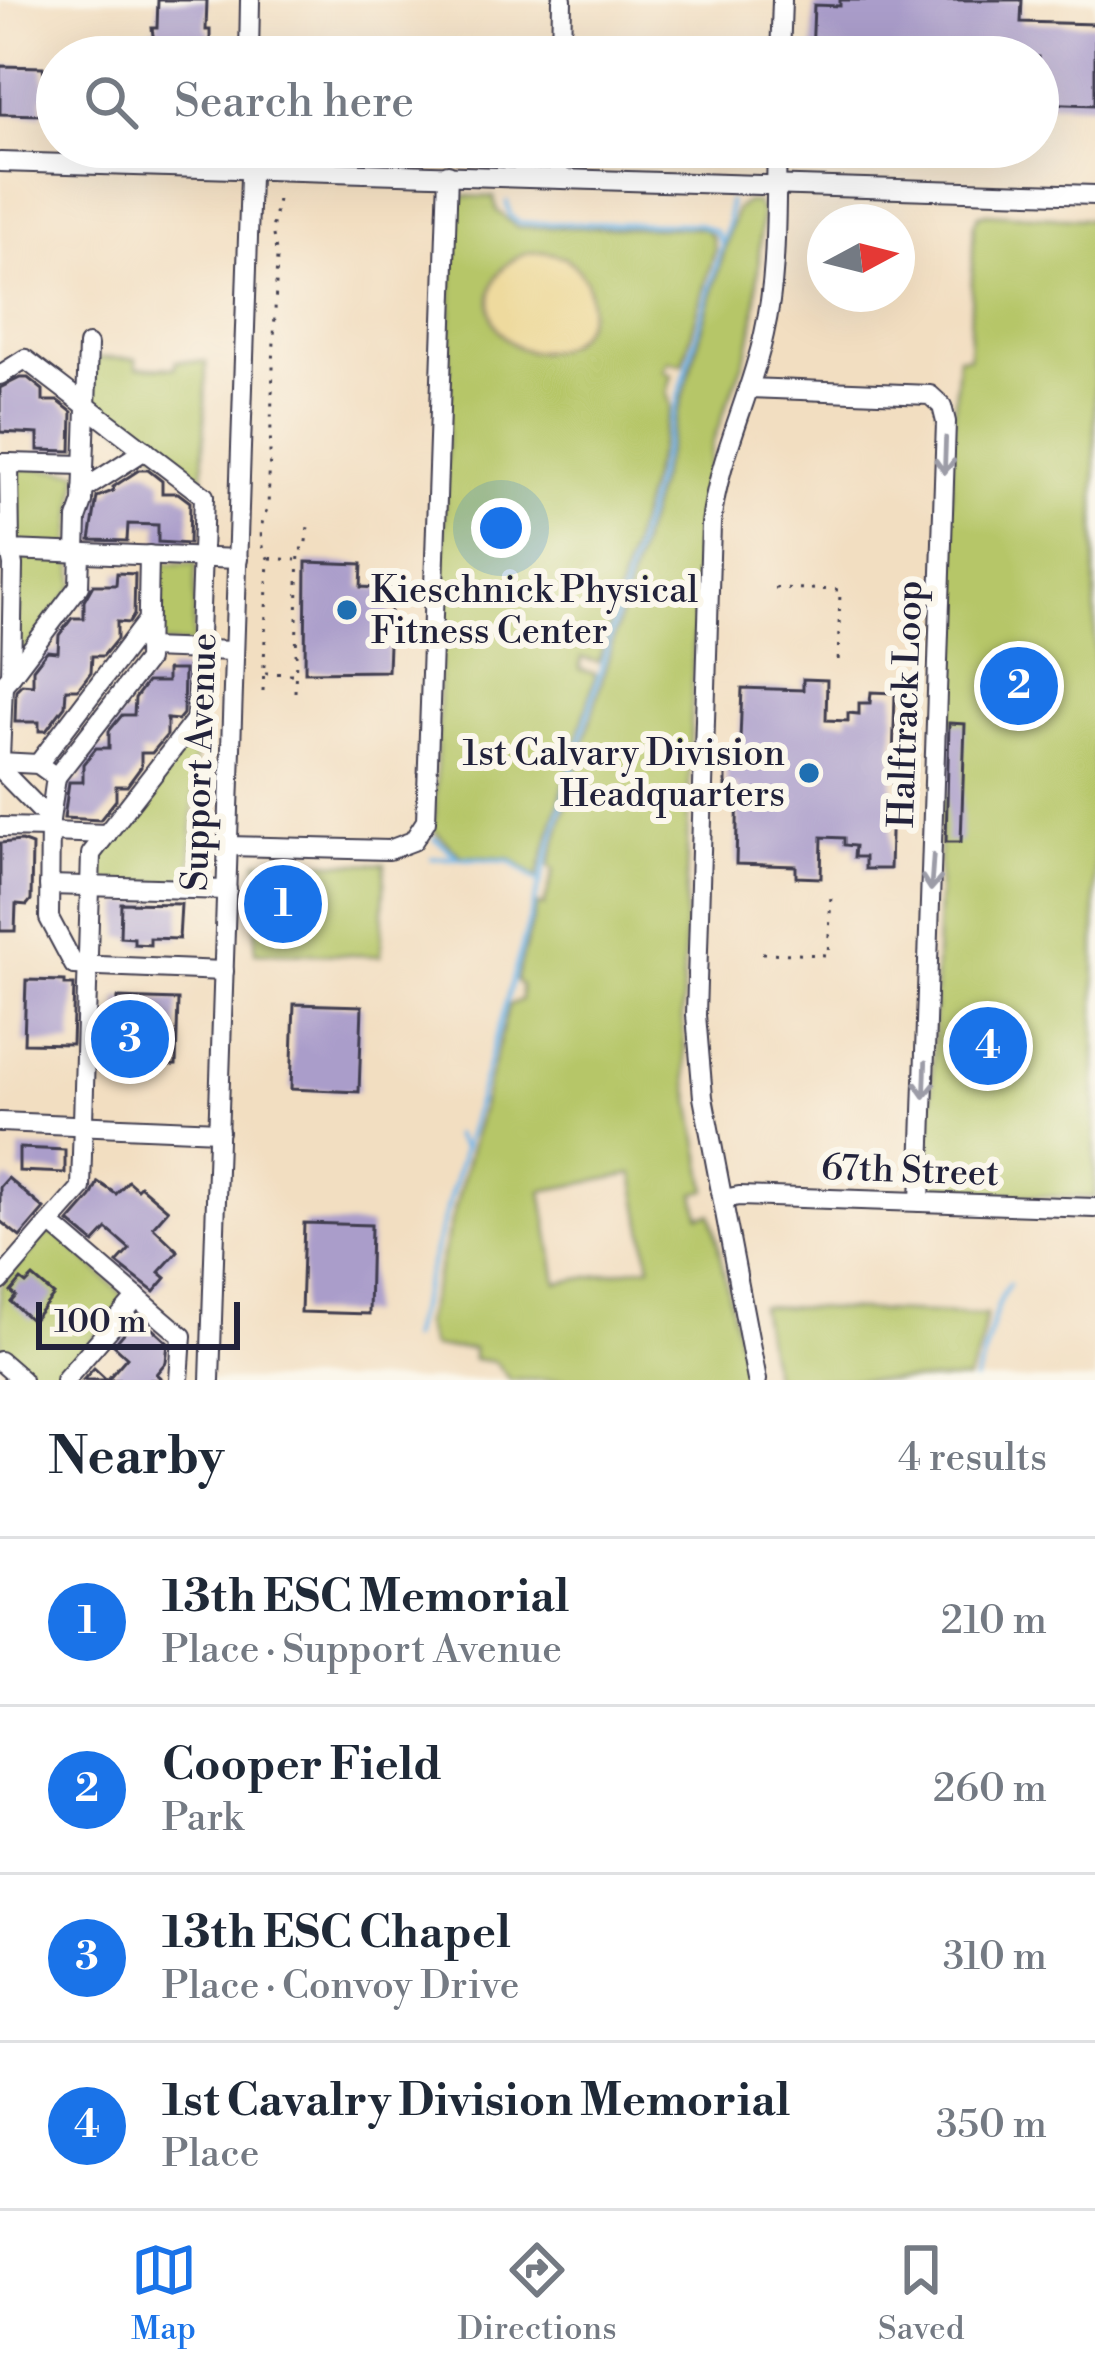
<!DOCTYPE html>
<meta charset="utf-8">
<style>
body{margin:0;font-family:"Libre Bodoni",serif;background:#f2f2f3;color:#1f2937}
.compass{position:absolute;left:807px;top:204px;width:108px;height:108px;border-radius:50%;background:#fff;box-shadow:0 12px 48px #0002;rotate:83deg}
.scale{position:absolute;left:36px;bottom:30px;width:204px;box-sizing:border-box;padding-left:12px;border:6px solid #22223b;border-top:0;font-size:33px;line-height:42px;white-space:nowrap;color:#22223b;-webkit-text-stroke:9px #fbf7ec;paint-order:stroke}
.you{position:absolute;left:501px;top:528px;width:42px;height:42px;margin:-30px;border:9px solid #fff;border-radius:50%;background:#1a73e8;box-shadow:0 0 0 18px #1a73e833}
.badge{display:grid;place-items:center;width:78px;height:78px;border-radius:50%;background:#1a73e8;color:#fff;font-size:39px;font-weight:700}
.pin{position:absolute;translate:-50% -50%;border:6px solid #fff;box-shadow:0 3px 12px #0006}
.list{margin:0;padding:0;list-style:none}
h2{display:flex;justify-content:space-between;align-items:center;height:156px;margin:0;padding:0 48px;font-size:51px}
h2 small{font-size:39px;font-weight:400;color:#747a83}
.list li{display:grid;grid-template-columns:78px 1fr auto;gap:36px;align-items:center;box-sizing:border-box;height:168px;padding:0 48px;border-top:3px solid #e0e1e3}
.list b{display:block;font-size:45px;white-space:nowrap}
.list p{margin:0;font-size:39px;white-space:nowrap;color:#747a83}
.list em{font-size:39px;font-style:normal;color:#747a83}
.icon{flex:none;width:66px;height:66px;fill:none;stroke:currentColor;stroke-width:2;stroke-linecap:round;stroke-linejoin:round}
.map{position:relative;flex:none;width:1095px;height:1380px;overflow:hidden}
.search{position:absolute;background:#fff;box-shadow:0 12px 48px #0002;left:36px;right:36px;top:36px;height:132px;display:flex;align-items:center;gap:30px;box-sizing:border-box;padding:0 42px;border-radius:66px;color:#747a83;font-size:45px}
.sheet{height:828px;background:#fff}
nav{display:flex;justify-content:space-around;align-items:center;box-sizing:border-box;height:168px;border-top:3px solid #e0e1e3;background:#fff;font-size:33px;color:#747a83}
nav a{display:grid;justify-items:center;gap:6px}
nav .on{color:#1a73e8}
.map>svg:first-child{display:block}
.green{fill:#b6c668;stroke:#6c7452;stroke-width:3;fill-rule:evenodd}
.sand{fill:#eeda9e;stroke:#887e6c;stroke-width:3}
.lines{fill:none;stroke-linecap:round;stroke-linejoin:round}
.stream{stroke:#70b6e7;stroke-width:4.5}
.building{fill:#aa9dca}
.minor-casing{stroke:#413e4f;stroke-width:22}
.path{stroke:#413e4f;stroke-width:3;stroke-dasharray:3 9;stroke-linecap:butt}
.minor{stroke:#fff;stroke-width:18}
.oneway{stroke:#9c9ca7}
.poi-dot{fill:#1f6fb2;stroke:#fbf7ec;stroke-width:4.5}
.labels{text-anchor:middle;stroke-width:12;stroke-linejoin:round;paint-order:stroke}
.poi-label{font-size:36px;fill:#22223b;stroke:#fbf7ec;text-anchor:start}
.street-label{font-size:36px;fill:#22223b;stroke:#fbf7ec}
</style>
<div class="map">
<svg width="1095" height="1380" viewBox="0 0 1095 1380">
<rect width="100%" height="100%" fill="#fbf7ec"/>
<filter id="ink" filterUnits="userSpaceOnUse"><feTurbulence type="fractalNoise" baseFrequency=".00833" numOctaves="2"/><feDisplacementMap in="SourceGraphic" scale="24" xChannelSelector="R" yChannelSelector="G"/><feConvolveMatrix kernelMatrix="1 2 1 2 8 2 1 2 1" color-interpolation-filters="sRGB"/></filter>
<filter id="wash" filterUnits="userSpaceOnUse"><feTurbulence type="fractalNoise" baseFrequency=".004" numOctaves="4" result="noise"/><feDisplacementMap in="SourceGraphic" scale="48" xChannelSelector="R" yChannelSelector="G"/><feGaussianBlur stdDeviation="2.7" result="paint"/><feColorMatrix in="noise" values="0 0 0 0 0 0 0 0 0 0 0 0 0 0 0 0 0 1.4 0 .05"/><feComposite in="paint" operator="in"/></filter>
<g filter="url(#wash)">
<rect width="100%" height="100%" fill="#f2dec1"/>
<g class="green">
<polygon points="463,196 494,197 497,211 517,227 703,228 712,236 715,250 683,364 668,361 664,371 672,375 667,393 671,407 599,662 582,658 579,669 596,674 537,878 511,859 461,856 432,828 435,815 454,212"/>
<path d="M746,202H755L762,211L755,317L748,349L712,444L697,527L682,1019L687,1078L707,1190L695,1193L699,1216L711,1214L747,1380H510L495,1362L473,1359V1349L431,1347L424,1324L509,1005L521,1000V985L516,981L537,905L544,906L554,869L549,866L736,210ZM633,1174L650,1266L557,1283L542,1191Z"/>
<polygon points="987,213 1095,220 1095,1198 947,1193 929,1183 953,432 958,357 969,357 974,224 979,215"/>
<polygon points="100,358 136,359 137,367 175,368 176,361 206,362 203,488 94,406 94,360"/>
<polygon points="24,467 79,472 70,546 17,547 12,480"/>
<polygon points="20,557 72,557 75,585 22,655 14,649"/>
<polygon points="196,563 193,644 155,643 156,564"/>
<polygon points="196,726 191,883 106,883 94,870 95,856"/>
<polygon points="258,861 385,864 381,956 255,952"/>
<polygon points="47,1233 58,1234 126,1298 60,1380 29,1380 0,1355 0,1287"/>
<polygon points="760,1306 978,1315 986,1315 980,1350 967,1380 774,1380"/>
</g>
<circle class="sand" cx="540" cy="302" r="50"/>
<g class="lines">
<g class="stream">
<polyline points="508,147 509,153"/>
<polyline points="731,156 732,147"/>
<polyline points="507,202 510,216 519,223 697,224 715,231 722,244"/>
<polyline points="435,838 459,858 510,861 540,883"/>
<polyline points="432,858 456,858"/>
<polyline points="454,1135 464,1149"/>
<polyline points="410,1338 728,224 729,202"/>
<path d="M975,1380C990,1348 990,1313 1009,1284"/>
</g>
</g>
<g id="blocks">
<g class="building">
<polygon points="158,0 207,0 206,30 210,30 210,41 206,41 205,57 156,57 152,28 157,28"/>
<polygon points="840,0 1022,0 1021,22 1095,24 1095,105 1038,103 1038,57 812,57 814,5 840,6"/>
<polygon points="0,66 43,67 47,97 42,97 42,115 0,114"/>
<polygon points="20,378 28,378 43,390 43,401 58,401 72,412 71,451 38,450 38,434 0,432 0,388"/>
<polygon points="139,470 148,470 162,481 162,493 178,493 190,502 189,544 158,542 158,525 128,524 127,541 90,540 97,497 113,491 113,487"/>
<polygon points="306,562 362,564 361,587 391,589 388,671 305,672"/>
<polygon points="117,573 135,574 134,615 129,623 117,622 117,639 103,656 92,656 91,672 78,689 66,689 65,706 46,731 39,731 39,722 15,722 16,690 22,684 33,685 33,669 47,651 58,652 59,635 72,618 84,618 84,601 93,585 116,585"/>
<polygon points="167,670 184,670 183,714 178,720 167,719 167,735 152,753 141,753 141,767 127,786 116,786 116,800 100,820 64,818 69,782 83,782 83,764 96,748 109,748 109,731 122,715 134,715 135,698 147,682 167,682"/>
<polygon points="803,679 827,680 826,720 848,721 848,713 859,714 859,703 870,703 871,692 895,693 890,869 865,869 865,857 854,857 855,846 844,845 844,838 822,837 821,878 796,877 796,866 736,864 738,786 726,786 726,765 739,766 742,688 803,690"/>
<polygon points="949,723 965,724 961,842 946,842"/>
<polygon points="21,841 32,845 31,900 27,905 16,904 15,931 0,931 0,843"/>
<polygon points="121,903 181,904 179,939 150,938 150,945 134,944 134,938 120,937"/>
<polygon points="26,980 65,981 65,985 74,985 72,1044 24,1043"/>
<polygon points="118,998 178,1000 176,1065 114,1068"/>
<polygon points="294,1004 362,1006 359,1092 291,1089"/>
<polygon points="19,1148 65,1150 65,1173 19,1171"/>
<polygon points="8,1178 44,1209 20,1237 0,1221 0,1187"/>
<polygon points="128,1181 137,1189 140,1186 168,1210 153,1227 178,1251 159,1272 166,1278 154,1292 117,1263 130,1249 107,1229 94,1243 69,1222 91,1197 98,1182 116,1194"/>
<polygon points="304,1223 371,1225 369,1314 301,1312"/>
<polygon points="33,1277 54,1295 32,1321 11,1302 16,1296 11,1292 21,1280 26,1284"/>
<polygon points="138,1316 168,1343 166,1362 156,1374 163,1380 83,1380 94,1368 107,1380 127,1357 114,1345"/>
</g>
</g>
</g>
<g filter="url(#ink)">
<use href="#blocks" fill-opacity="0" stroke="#413e4f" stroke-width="3"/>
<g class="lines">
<defs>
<g id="minor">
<polyline points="249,57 250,0"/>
<polyline points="561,57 562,0"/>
<polyline points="780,57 782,0"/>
<polyline points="0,162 1095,195"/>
<polyline points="558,176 559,147"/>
<polyline points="0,375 25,359 204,496 196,719 91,854 81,1188 50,1223"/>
<polyline points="748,388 930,395 942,406 946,422 920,1202"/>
<polyline points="0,463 9,463 10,550 238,559"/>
<polyline points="9,463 84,465"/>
<polyline points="83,490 145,450"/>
<polyline points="76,552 77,519 83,502 88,345"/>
<polyline points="147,648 234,651"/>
<polyline points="11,676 79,586 80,553"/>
<polyline points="0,688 11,676 13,565 10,550"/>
<polyline points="0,758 3,685"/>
<polyline points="0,762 38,764 56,777 50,820"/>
<polyline points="38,764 147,621"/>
<polyline points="0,769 50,820 49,918 74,965 224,971"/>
<polyline points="56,777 147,660 149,555"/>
<polyline points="0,827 50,828"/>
<polyline points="50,832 107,834"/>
<polyline points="228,846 389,850 413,841 426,821 448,174"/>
<polyline points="49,885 227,890"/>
<polyline points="0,1122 219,1131"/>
<polyline points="723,1199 739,1196 1095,1208"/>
<polyline points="0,1281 50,1223 182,1336 179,1380"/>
<polyline points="0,1361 22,1380"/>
<polyline points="65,1380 137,1297"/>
<polyline points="210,1380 251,147"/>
<path d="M757,1380L703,1097L696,1015L711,524C718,457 750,399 764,334C778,273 775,209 777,147"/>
</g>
</defs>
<use href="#minor" class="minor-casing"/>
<g class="path">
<polyline points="270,558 296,560"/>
<polyline points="775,588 840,590 838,666"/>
<polyline points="265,673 292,674"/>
<path d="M263,691L268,558C259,543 259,523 268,508L277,256L272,230L279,194"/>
<polyline points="295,692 299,549 305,549 309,519"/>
<polyline points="762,953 828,955 831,895"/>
</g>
<use href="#minor" class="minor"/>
</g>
<defs><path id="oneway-shaft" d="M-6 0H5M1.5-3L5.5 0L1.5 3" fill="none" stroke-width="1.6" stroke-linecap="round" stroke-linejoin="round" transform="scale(3)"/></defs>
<g class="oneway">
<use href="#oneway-shaft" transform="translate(945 456) rotate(92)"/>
<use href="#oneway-shaft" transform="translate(932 873) rotate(94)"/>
<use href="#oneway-shaft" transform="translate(925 1080) rotate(92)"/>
</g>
</g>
<g class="poi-dot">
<circle cx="347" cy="610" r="12"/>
<circle cx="809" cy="773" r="12"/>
</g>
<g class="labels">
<g class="poi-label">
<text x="371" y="602">Kieschnick Physical<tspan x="371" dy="41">Fitness Center</tspan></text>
<text x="785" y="765" text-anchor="end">1st Calvary Division<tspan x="785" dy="41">Headquarters</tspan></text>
</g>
<g class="street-label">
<text transform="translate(904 704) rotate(-88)" y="13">Halftrack Loop</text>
<text transform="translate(198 762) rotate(-88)" y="13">Support Avenue</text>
<text transform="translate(910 1169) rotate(2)" y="13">67th Street</text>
</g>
</g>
</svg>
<svg class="compass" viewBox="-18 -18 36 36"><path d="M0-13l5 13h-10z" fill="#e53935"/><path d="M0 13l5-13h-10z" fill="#747a83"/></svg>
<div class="scale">100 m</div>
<div class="you"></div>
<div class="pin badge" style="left:283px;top:904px">1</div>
<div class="pin badge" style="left:1019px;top:686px">2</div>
<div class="pin badge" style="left:130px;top:1039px">3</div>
<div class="pin badge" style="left:988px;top:1046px">4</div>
<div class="search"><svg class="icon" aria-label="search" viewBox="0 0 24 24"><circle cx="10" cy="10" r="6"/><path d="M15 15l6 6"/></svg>Search here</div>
</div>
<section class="sheet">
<h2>Nearby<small>4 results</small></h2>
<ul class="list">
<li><span class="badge">1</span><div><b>13th ESC Memorial</b><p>Place · Support Avenue</p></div><em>210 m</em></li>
<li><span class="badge">2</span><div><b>Cooper Field</b><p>Park</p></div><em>260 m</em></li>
<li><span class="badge">3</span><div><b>13th ESC Chapel</b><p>Place · Convoy Drive</p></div><em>310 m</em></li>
<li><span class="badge">4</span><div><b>1st Cavalry Division Memorial</b><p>Place</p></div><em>350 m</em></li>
</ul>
</section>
<nav>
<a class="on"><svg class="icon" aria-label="map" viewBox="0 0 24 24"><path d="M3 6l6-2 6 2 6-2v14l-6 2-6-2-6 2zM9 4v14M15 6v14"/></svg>Map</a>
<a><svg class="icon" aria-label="directions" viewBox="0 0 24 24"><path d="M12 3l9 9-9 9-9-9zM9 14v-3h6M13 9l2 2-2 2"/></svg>Directions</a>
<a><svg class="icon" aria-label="saved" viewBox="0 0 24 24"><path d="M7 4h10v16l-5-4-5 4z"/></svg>Saved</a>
</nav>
